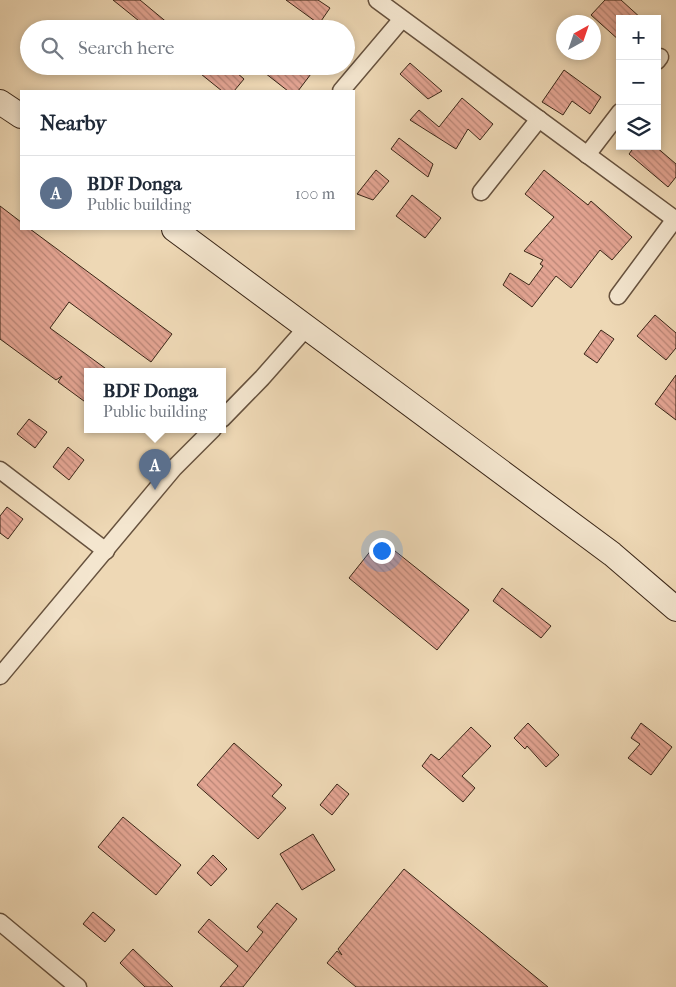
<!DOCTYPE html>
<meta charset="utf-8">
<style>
body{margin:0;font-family:"IM FELL French Canon",serif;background:#f6f6f7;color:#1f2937}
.controls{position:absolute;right:15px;top:15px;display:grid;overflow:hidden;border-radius:0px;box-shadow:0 2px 8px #0003}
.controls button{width:45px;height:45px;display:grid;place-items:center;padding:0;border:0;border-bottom:1px solid #e0e1e3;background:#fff;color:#1f2937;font:25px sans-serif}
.compass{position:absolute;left:556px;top:15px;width:45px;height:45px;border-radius:50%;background:#fff;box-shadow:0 2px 8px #0003;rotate:40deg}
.you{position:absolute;left:381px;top:550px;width:18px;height:18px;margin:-12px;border:4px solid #fff;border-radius:50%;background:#1a73e8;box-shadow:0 0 0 8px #1a73e833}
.badge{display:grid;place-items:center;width:32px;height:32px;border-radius:50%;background:#8f2418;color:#fff;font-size:16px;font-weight:700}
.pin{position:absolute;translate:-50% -41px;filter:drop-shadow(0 1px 2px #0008)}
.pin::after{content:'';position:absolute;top:26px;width:18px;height:15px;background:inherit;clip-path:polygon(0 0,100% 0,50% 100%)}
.popup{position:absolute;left:84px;top:368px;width:142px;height:65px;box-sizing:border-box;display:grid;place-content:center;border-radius:0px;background:#fff;filter:drop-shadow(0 1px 4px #0005);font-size:16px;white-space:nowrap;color:#747a83}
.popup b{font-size:19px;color:#1f2937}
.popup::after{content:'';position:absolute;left:50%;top:100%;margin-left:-10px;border:10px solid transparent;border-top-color:#fff}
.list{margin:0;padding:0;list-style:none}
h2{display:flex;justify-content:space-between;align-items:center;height:65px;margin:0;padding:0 20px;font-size:21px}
h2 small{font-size:16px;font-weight:400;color:#747a83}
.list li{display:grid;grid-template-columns:32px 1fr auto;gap:15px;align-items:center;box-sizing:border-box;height:75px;padding:0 20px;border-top:1px solid #e0e1e3}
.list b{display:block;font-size:19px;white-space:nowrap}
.list p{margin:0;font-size:16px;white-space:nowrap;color:#747a83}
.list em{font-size:16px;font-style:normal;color:#747a83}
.icon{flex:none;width:28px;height:28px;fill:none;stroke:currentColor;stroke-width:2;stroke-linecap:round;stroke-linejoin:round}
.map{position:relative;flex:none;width:676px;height:987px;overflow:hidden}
.search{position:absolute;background:#fff;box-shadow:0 2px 8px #0003;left:20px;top:20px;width:335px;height:55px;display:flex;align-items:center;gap:12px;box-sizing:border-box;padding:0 18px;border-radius:28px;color:#747a83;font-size:19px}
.panel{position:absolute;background:#fff;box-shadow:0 2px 8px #0003;left:20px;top:90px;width:335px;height:140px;border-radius:0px}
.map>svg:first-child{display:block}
.building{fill:url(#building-back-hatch);stroke:#3a2617}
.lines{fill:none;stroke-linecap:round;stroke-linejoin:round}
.street-casing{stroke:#67523e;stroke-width:19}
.secondary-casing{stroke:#3a2617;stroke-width:26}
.street{stroke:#f4e6cf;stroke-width:16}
.secondary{stroke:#f4e6cf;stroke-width:24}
</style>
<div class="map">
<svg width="676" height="987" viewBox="0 0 676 987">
<defs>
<pattern id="building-back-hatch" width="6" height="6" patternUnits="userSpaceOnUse" patternTransform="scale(1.25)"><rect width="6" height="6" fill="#e3a492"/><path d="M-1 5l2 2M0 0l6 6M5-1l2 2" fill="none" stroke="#b98576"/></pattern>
</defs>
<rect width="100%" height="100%" fill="#eed8b5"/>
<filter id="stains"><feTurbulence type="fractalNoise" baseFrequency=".004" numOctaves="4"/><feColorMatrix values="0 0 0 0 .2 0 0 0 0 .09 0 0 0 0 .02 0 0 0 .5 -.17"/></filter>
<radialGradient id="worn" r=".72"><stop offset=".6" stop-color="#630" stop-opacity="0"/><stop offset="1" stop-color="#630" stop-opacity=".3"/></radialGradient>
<g class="building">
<polygon points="113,0 140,0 175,29 149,29"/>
<polygon points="286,0 318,0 330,8 319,24"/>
<polygon points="605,0 621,0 642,19 620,19 620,41 591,15"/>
<polygon points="410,63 442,91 428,99 400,74"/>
<polygon points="191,66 229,66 244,79 234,91 222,91"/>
<polygon points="256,66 317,66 298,91 288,91"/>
<polygon points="564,70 601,97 590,114 572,101 563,115 542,102"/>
<polygon points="462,98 493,124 480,140 468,129 456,149 410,120 419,110 439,127"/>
<polygon points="399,138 433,164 428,177 391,149"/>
<polygon points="635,146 655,146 676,164 676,177 668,187 629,154"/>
<polygon points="376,170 389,181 373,200 357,194"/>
<polygon points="544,170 588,205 591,201 632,237 612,260 600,250 571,288 556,276 532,307 503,285 510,273 529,285 543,266 540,264 543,260 524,251 554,217 525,194"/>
<polygon points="412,195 441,218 425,238 396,216"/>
<polygon points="0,206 21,222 21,229 30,229 172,334 151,362 69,302 50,328 109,371 88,371 88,404 58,382 62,376 56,380 0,339"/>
<polygon points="655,315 676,333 676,348 666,360 637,336"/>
<polygon points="601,330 614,339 597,363 584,354"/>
<polygon points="676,375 676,420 655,404"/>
<polygon points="29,419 47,432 35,448 17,434"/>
<polygon points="68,447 84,460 69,480 53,467"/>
<polygon points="7,507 23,519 8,539 0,533 0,516"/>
<polygon points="380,539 469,610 437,650 349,578"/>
<polygon points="502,588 551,626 541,638 493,601"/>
<polygon points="528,723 559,755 546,767 527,746 525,749 514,738"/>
<polygon points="641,723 672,747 651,775 628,758 640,744 631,738"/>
<polygon points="471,727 491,746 462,776 475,788 463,802 422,766 431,754 439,760"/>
<polygon points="234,743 282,785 272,796 286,808 258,839 197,785"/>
<polygon points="337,784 349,794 332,815 320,805"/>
<polygon points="123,817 181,865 156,895 98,847"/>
<polygon points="313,834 335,870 302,890 280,854"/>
<polygon points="213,855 227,869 211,886 197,873"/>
<polygon points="404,869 548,987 356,987 327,963 337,951 342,955 338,949"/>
<polygon points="277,903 297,919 243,987 220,987 238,966 198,932 209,919 247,952 263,932 257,927"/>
<polygon points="93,912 115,930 105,942 83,924"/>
<polygon points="133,949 173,987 145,987 120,963"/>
</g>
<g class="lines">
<defs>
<g id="street">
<polyline points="377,0 676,220"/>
<polyline points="657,61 660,57"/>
<polyline points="341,91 402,19"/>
<polyline points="587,155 620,112"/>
<polyline points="481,192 539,119"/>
<polyline points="618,296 675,219"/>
<polyline points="222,419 262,378 307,327"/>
<polyline points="0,470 106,551"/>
<polyline points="0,676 174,468 213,429"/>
<polyline points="0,922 78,987"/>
</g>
<g id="secondary">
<polyline points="0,102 21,116"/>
<polyline points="174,229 612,554 676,609"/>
</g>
</defs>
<use href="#street" class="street-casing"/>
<use href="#secondary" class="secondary-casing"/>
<use href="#street" class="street"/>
<use href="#secondary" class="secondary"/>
</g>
<rect width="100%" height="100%" filter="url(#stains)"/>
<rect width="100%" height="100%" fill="url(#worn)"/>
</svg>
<div class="controls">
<button>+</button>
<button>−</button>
<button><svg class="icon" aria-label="layers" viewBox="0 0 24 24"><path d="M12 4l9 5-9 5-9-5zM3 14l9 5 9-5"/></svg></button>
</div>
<svg class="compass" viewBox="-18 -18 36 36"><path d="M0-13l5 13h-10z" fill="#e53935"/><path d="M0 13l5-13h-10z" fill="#747a83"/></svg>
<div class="you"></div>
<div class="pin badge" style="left:155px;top:490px;background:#5c6f8a">A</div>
<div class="popup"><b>BDF Donga</b>Public building</div>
<div class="search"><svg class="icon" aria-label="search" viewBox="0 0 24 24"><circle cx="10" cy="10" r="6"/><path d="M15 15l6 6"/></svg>Search here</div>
<section class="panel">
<h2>Nearby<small></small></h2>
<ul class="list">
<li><span class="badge" style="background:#5c6f8a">A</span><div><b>BDF Donga</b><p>Public building</p></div><em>100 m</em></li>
</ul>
</section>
</div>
